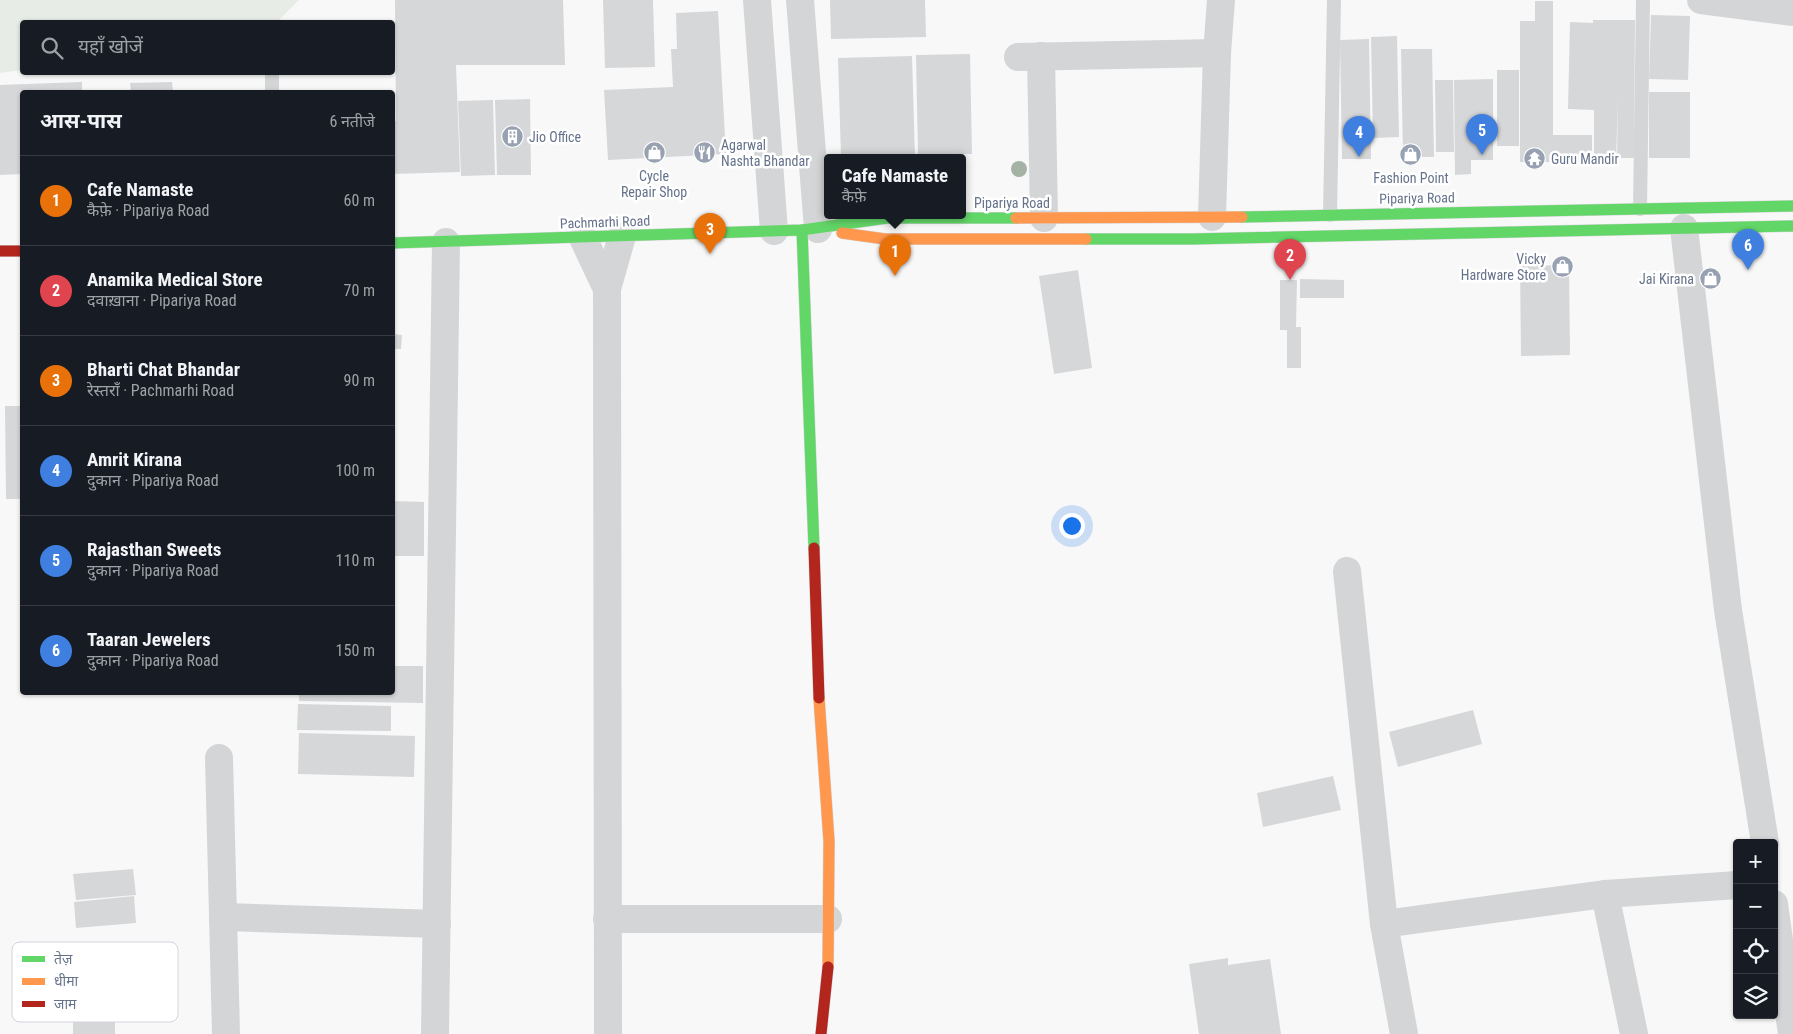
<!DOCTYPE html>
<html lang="hi">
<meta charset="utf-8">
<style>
body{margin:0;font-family:"Roboto Condensed","Noto Sans Devanagari",sans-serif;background:#242831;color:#f1f3f6}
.controls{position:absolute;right:15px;bottom:15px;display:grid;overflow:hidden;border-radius:5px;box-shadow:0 1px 4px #0004}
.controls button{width:45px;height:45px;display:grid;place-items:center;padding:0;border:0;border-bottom:1px solid #363941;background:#171b24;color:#f1f3f6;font:25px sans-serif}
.you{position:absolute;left:1071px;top:525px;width:18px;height:18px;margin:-12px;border:4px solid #fff;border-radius:50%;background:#1a73e8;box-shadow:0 0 0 8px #1a73e833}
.badge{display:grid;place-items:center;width:32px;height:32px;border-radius:50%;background:#98a1b1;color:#fff;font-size:16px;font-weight:700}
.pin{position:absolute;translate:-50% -41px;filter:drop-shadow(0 1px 2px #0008)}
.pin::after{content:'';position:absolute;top:26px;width:18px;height:15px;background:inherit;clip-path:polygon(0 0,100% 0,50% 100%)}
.popup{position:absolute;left:824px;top:154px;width:142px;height:65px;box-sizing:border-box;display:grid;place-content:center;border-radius:5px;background:#171b24;filter:drop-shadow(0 1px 4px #0005);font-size:16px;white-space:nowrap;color:#9ea1a6}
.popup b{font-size:19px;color:#f1f3f6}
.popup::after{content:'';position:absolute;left:50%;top:100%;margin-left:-10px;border:10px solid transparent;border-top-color:#171b24}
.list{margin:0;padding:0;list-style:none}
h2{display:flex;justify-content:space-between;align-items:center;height:65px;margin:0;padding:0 20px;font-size:21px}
h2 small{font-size:16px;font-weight:400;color:#9ea1a6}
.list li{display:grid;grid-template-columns:32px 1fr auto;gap:15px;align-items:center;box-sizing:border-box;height:90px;padding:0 20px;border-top:1px solid #363941}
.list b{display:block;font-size:19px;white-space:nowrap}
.list p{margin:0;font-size:16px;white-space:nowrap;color:#9ea1a6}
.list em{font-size:16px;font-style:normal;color:#9ea1a6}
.icon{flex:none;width:28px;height:28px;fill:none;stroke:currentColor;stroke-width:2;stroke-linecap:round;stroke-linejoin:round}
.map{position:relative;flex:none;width:1793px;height:1034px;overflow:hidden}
.search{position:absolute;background:#171b24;box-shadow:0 1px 4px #0004;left:20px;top:20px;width:375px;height:55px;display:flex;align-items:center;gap:12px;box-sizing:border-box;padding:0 18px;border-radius:5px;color:#9ea1a6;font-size:19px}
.panel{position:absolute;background:#171b24;box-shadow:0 1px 4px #0004;left:20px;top:90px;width:375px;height:605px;border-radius:5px}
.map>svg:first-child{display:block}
.green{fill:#e7ece6}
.building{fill:#d6d7d9}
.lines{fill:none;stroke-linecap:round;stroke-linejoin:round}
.fast-casing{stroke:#d4d6d8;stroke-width:12}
.slow-casing{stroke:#d4d6d8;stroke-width:12}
.jam-casing{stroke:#d4d6d8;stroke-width:12}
.lane{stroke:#d4d5d6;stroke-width:14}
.street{stroke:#d4d5d6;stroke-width:28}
.fast{stroke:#63d668;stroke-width:11}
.slow{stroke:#ff974d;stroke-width:11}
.jam{stroke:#b3261e;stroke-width:11}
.tree{fill:#a5b3a5}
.labels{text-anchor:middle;stroke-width:5;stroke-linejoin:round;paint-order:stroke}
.poi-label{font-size:14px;fill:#65728b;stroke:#fff;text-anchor:start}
.street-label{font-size:14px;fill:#65728b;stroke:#fff}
.key{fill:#fff;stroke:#d1d5dc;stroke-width:1}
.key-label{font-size:14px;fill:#65728b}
</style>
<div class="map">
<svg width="1793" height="1034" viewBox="0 0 1793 1034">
<rect width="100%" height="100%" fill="#f8f8f8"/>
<polygon class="green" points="0,0 299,0 277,22 22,22 22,70 0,73"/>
<g class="building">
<polygon points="395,0 563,0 565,65 456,65 460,172 392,174 392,121 396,121"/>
<polygon points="603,0 653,0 655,67 605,68"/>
<polygon points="830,0 925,0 926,37 831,39"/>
<polygon points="1535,1 1553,1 1553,135 1592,135 1592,162 1520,162 1520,21 1535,21"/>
<polygon points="718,11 726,154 608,160 604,90 673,87 671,49 677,49 676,13"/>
<polygon points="1651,15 1690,16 1688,80 1649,79"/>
<polygon points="1593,20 1635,20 1634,158 1617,158 1618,98 1616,161 1594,160 1594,110 1568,109 1570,22 1593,23"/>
<polygon points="1397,36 1399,137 1373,138 1371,37"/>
<polygon points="1369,39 1371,159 1342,159 1340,40"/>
<polygon points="1401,49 1432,49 1434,157 1403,157"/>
<polygon points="970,54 972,154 918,155 916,55"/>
<polygon points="912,56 915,157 841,157 838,58"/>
<rect x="1497" y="70" width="22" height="76"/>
<polygon points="1493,79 1493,160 1471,160 1471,174 1455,175 1454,80"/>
<polygon points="1435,80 1453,80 1454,152 1436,152"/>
<polygon points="82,82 82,92 22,92 22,174 0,175 0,85"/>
<polygon points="172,82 173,92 131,92 130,83"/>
<rect x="1649" y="92" width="41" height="66"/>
<polygon points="530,99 531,175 497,175 495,100"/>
<polygon points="493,100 495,175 461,176 458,101"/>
<polygon points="1569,265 1570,355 1521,356 1520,266"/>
<polygon points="1078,270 1092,368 1054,374 1039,276"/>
<polygon points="1300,279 1344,280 1344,298 1300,298"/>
<polygon points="1280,280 1297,280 1296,327 1301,327 1301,368 1287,368 1287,330 1280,330"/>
<polygon points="392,334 402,335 401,349 392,349"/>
<polygon points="5,406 22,406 22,499 6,499"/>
<polygon points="392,501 424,502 424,556 392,556"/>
<polygon points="392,666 423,666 423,703 299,701 299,692 392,692"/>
<polygon points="298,704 391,706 391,731 297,730"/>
<polygon points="1473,710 1482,744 1398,767 1389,732"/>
<polygon points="299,733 415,736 414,777 298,774"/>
<polygon points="1333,776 1341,810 1263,827 1257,793"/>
<polygon points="133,869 136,895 76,900 73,874"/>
<polygon points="134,896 136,923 76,928 74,902"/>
<polygon points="1228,958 1228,965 1270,959 1281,1034 1199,1034 1189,964"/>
<rect x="73" y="992" width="42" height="42"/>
</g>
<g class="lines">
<defs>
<g id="fast">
<polyline points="1242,217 1793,206"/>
<polyline points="802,230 814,548"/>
<polyline points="1086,239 1192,239 1793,226"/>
<polyline points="392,243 802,230 887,218 1016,218"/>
</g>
<g id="slow">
<polyline points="1016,218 1242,217"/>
<polyline points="842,233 885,239 1086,239"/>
<polyline points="819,698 829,841 828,967"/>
</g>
<g id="jam">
<polyline points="0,251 22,251"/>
<polyline points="814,548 819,698"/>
<polyline points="821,1034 828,967"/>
</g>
</defs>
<use href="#fast" class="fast-casing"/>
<use href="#slow" class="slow-casing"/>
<use href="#jam" class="jam-casing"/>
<g class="lane">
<polyline points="272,72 272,92"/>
<polyline points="1640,209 1643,0"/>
<polyline points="1330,215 1334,0"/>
</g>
<g class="street">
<polyline points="757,0 774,231"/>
<polyline points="800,0 818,229"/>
<polyline points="1701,0 1793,12"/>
<polyline points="1041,56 1044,218"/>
<polyline points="1018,57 1217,53"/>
<polyline points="1212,217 1217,53 1221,0"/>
<polyline points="1684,228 1728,610 1765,843"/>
<polyline points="583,238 607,289"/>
<polyline points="1347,571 1384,924 1404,1034"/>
<polyline points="219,758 226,1034"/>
<polyline points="1605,894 1634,1034"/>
<polyline points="1774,904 1792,1034"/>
<polyline points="223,917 437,924"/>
<polyline points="607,919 828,919"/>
<polyline points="1384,924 1605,894 1737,885"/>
<polyline points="435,1034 446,242"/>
<polyline points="608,1034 607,289 622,236"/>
</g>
<use href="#fast" class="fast"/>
<use href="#slow" class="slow"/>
<use href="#jam" class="jam"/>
</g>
<circle class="tree" cx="1019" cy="169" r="8"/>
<defs>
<symbol id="building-disc" viewBox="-11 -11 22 22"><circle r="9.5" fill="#98a1b1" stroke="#fff"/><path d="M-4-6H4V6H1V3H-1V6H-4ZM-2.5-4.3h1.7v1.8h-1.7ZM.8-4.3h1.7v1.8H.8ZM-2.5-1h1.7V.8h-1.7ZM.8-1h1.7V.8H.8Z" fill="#fff"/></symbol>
<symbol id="shop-disc" viewBox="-11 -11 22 22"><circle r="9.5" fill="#98a1b1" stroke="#fff"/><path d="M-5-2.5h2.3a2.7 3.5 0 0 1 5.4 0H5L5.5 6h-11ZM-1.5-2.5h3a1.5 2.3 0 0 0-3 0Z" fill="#fff"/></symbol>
<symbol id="restaurant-disc" viewBox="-11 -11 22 22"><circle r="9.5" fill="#98a1b1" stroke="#fff"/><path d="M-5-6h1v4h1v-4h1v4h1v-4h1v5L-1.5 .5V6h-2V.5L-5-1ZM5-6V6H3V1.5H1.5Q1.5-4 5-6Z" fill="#fff"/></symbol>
<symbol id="temple-disc" viewBox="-11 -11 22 22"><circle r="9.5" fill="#98a1b1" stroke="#fff"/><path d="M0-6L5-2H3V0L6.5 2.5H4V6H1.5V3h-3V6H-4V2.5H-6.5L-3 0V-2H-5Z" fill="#fff"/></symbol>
</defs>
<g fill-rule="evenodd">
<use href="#building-disc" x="500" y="124" width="25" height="25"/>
<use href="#shop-disc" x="642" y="140" width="25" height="25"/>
<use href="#restaurant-disc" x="692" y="140" width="25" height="25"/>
<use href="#shop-disc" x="1398" y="142" width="25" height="25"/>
<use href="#temple-disc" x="1522" y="146" width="25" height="25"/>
<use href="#shop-disc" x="1550" y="254" width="25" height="25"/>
<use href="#shop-disc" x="1698" y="266" width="25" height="25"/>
</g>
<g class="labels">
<g class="poi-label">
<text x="529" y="142">Jio Office</text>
<text x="721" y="150">Agarwal<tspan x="721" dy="16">Nashta Bhandar</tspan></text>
<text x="1551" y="164">Guru Mandir</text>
<text x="654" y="181" text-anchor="middle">Cycle<tspan x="654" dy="16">Repair Shop</tspan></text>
<text x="1411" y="183" text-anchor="middle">Fashion Point</text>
<text x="1546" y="264" text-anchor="end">Vicky<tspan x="1546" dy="16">Hardware Store</tspan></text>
<text x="1694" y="284" text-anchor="end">Jai Kirana</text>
</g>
<g class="street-label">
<text transform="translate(1417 198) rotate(-1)" y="5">Pipariya Road</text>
<text x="1012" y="208">Pipariya Road</text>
<text transform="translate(605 222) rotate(-2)" y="5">Pachmarhi Road</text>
</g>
</g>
<rect x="12" y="942" width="166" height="80" rx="8" class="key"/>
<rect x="22" y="956" width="23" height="6" fill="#63d668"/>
<rect x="22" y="978" width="23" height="7" fill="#ff974d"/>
<rect x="22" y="1001" width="23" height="6" fill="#b3261e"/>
<g class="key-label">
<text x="54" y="964">तेज़</text>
<text x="54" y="986">धीमा</text>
<text x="54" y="1009">जाम</text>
</g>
</svg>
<div class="controls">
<button>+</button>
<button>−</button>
<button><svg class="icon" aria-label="locate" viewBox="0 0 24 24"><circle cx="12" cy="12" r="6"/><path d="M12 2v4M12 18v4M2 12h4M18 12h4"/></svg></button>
<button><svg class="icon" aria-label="layers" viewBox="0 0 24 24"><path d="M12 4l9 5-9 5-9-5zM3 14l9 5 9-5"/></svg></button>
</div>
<div class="you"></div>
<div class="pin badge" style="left:895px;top:276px;background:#e8710a">1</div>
<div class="popup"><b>Cafe Namaste</b>कैफ़े</div>
<div class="pin badge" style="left:1290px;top:280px;background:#e0444e">2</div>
<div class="pin badge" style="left:710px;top:254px;background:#e8710a">3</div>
<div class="pin badge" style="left:1359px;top:157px;background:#3f7fe0">4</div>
<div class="pin badge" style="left:1482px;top:155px;background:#3f7fe0">5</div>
<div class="pin badge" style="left:1748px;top:270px;background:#3f7fe0">6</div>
<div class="search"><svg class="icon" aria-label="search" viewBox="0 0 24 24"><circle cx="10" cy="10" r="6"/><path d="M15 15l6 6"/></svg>यहाँ खोजें</div>
<section class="panel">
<h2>आस-पास<small>6 नतीजे</small></h2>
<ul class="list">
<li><span class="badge" style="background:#e8710a">1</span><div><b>Cafe Namaste</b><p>कैफ़े · Pipariya Road</p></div><em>60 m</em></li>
<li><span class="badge" style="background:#e0444e">2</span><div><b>Anamika Medical Store</b><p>दवाख़ाना · Pipariya Road</p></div><em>70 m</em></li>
<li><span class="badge" style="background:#e8710a">3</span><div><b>Bharti Chat Bhandar</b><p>रेस्तराँ · Pachmarhi Road</p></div><em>90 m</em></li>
<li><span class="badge" style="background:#3f7fe0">4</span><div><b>Amrit Kirana</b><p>दुकान · Pipariya Road</p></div><em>100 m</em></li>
<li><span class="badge" style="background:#3f7fe0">5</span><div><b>Rajasthan Sweets</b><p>दुकान · Pipariya Road</p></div><em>110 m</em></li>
<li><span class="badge" style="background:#3f7fe0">6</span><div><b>Taaran Jewelers</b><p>दुकान · Pipariya Road</p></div><em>150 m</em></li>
</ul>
</section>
</div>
